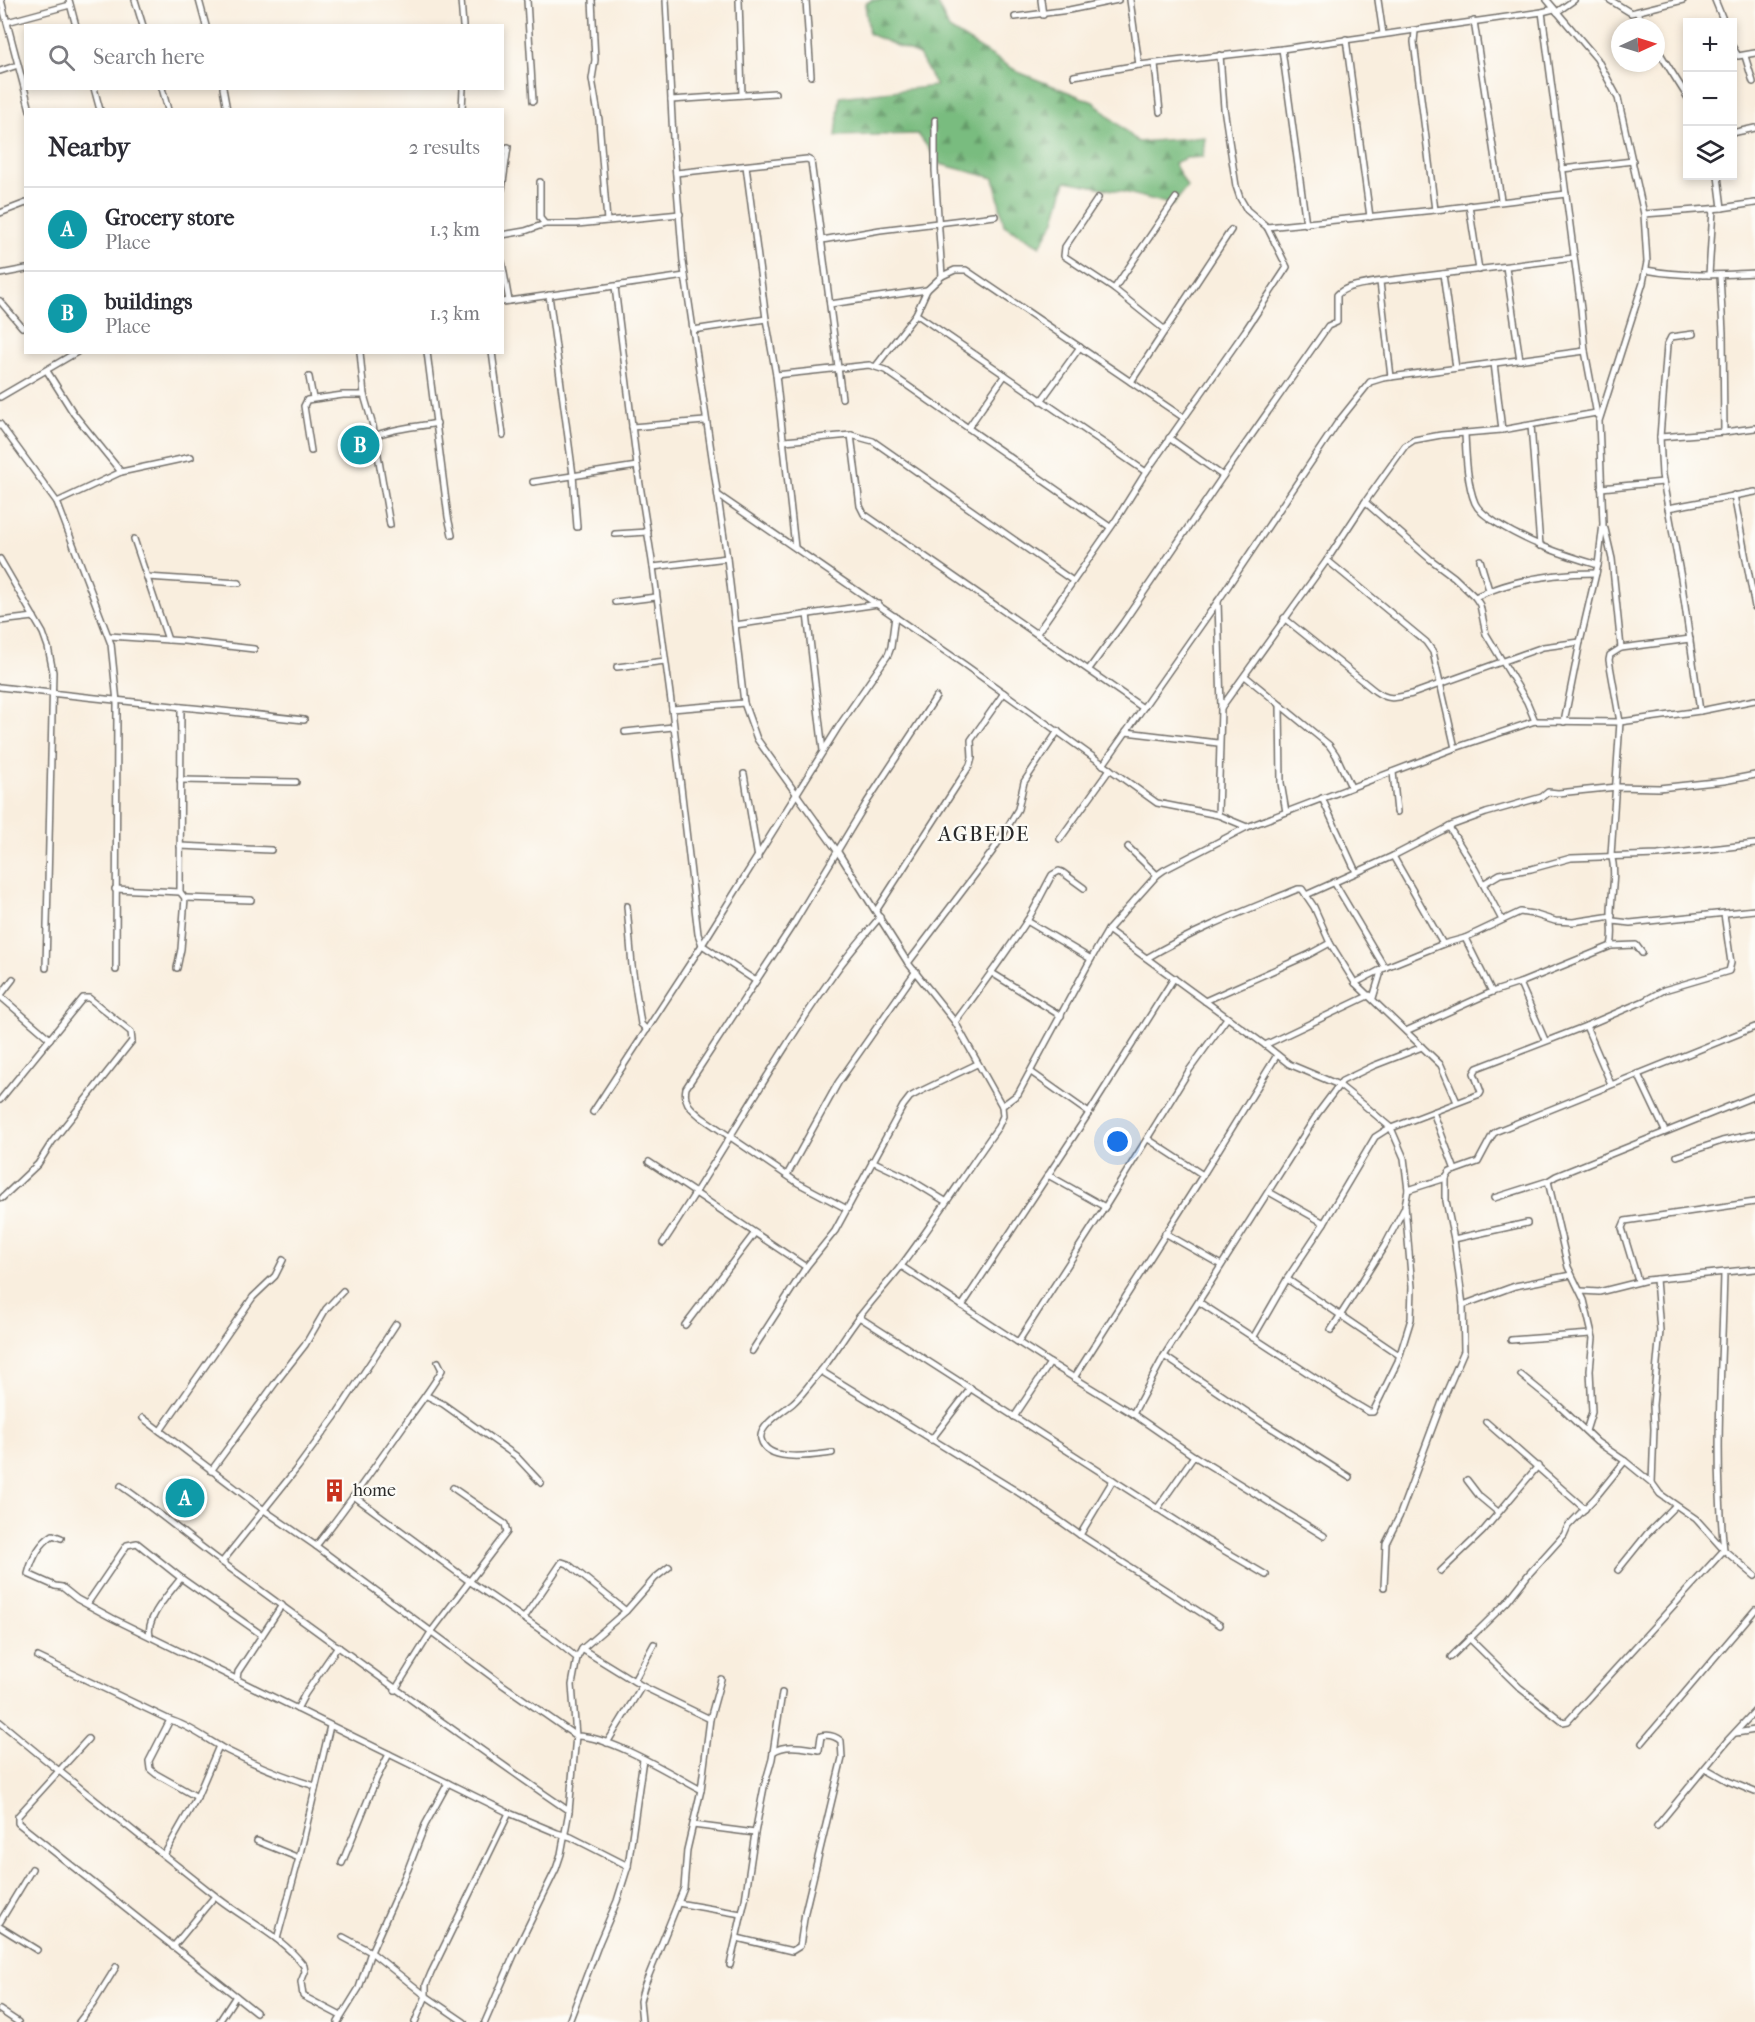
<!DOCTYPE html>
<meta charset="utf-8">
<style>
body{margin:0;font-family:"IM FELL French Canon",serif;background:#f2f2f3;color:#2b2b33}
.controls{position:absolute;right:18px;top:18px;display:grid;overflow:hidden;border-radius:0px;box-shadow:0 3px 9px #0003}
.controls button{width:54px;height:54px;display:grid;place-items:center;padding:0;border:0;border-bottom:2px solid #e1e1e2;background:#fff;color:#2b2b33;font:30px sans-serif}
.compass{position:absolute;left:1611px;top:18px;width:54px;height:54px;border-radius:50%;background:#fff;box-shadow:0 3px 9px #0003;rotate:86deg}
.you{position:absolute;left:1118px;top:1142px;width:21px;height:21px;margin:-15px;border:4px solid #fff;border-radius:50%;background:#1a73e8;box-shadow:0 0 0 9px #1a73e833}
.badge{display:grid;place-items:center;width:39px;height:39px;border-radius:50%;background:#0f766e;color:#fff;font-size:20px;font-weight:700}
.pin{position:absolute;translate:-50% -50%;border:3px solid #fff;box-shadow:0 2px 6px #0006}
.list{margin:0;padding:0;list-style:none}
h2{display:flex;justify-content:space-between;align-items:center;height:78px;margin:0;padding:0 24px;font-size:26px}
h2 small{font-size:20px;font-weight:400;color:#7c7c81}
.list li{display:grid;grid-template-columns:39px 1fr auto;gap:18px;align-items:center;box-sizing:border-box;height:84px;padding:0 24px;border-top:2px solid #e1e1e2}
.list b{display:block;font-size:22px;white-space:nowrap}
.list p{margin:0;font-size:20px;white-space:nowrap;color:#7c7c81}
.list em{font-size:20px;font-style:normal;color:#7c7c81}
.icon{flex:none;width:33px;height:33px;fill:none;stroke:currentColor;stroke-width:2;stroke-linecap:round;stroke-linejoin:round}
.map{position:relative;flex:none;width:1755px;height:2022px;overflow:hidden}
.search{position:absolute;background:#fff;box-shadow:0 3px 9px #0003;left:24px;top:24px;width:480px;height:66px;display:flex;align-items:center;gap:15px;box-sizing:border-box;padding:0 21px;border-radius:0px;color:#7c7c81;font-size:22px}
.panel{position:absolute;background:#fff;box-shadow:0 3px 9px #0003;left:24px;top:108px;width:480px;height:246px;border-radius:0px}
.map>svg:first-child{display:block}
.forest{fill:url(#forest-firs);stroke:#527455;stroke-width:1.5}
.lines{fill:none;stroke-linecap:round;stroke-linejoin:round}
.minor-casing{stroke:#736f6a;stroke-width:8}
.minor{stroke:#fff;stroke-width:5}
.labels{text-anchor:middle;stroke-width:4.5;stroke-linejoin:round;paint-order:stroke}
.poi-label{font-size:18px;fill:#2b2b2b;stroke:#fdfcf7;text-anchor:start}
.quarter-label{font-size:21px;letter-spacing:1.5px;fill:#2b2b2b;stroke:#fdfcf7}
</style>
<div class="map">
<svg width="1755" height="2022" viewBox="0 0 1755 2022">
<defs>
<pattern id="forest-firs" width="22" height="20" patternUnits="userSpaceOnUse" patternTransform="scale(1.5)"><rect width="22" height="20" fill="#79bc7f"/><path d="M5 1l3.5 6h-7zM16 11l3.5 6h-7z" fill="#639968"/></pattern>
</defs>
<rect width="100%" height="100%" fill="#fdfcf7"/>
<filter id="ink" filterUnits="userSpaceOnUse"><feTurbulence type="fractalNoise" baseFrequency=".0167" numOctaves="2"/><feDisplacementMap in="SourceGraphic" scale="12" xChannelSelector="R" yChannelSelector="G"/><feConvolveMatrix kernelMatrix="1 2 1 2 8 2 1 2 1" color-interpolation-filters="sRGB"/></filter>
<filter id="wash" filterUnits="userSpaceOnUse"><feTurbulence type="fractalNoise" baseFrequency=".008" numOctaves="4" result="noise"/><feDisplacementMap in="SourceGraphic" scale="24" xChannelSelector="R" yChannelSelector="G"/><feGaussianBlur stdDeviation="1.35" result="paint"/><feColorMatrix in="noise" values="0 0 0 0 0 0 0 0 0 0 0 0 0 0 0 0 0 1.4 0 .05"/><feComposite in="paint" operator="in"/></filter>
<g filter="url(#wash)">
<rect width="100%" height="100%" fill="#f9eede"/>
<polygon class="forest" points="872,0 936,0 949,29 1018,72 1093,102 1138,142 1205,137 1203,157 1186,158 1174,163 1187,187 1173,205 1124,192 1066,181 1055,220 1040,246 1004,225 994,178 940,164 918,134 836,136 840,97 936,86 919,55 869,34 865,4"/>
</g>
<g filter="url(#ink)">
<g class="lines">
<defs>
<g id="minor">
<polyline points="1,0 30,110"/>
<polyline points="69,0 76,26"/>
<polyline points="135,0 143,26"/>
<polyline points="199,0 206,26"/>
<polyline points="461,0 463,26"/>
<polyline points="527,0 533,101"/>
<polyline points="592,0 595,60 592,79 599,120 607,221"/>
<path d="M666,0L673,139L683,262L727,558L744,703L757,739L838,852L908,963L955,1022L1002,1106L1003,1116L998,1127C965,1173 935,1221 901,1266C888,1283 873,1299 860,1316C844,1336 832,1359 814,1379C807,1387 801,1396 793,1403C785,1410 758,1426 761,1439C767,1464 815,1455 832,1453"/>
<polyline points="739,0 742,95"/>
<polyline points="806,0 811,76"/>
<polyline points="1041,0 1043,15"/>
<polyline points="1130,0 1139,65"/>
<polyline points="1378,0 1383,34"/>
<polyline points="1547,0 1597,59 1618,98 1644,214 1647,262 1643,283 1599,421 1603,524 1598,565 1580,642 1564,722"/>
<polyline points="1610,0 1631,13 1683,0"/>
<polyline points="1715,0 1724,22"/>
<polyline points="1542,12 1581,309 1585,351 1597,415"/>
<polyline points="1557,12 1574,0"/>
<polyline points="1637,12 1644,27"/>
<polyline points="1015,17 1069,10 1118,0"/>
<polyline points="1474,21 1501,200"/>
<polyline points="7,22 70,5"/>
<polyline points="1415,31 1414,42 1435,210"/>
<polyline points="1346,39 1370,217"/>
<polyline points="1732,46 1738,56 1755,53"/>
<polyline points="1656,47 1688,98"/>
<polyline points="1282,49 1306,224"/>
<polyline points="1745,56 1753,82"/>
<polyline points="1155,64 1160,112"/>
<polyline points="0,71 18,65"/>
<polyline points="1074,76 1139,65 1282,49 1542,12 1554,9"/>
<polyline points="94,88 100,110"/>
<polyline points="162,88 168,110"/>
<polyline points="223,88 227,110"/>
<polyline points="671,100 775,93"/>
<polyline points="462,110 463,88"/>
<polyline points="935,120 935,170 942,276"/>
<polyline points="1732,133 1755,128"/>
<polyline points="746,166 766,319 776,375 795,547"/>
<polyline points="1562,169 1633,161"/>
<polyline points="676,173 807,159 811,161 842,398"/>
<polyline points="1718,176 1722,208"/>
<polyline points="540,182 540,218 545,224 577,224 680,214"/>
<polyline points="502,189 508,147"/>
<polyline points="1098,198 1065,247 1064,256 1114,289 1165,330"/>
<polyline points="1469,205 1479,270"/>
<polyline points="0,213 26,203"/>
<polyline points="1644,214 1722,208 1755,203"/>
<polyline points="1267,227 1435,210 1566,194"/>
<polyline points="502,235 525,231 545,224"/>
<polyline points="822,240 880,230 995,216"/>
<polyline points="502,262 509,301"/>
<polyline points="1506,267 1520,360"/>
<path d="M1646,270C1682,277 1719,275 1755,273"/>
<polyline points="0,274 26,269"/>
<polyline points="1443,274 1456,368"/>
<polyline points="1709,275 1713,209"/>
<polyline points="1720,275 1723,333 1724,432"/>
<polyline points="1380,282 1391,377"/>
<polyline points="615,287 637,466 653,567 672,709 698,934 702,945 756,981"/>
<polyline points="1114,289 1176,198"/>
<polyline points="549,295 573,475 577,527"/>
<polyline points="0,301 22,327"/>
<polyline points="502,302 685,276"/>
<polyline points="830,304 927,290"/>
<polyline points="916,314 1146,472"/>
<polyline points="693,330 766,319"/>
<polyline points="1693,334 1671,337 1667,345 1660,437 1662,475 1681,578 1700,711"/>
<polyline points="360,352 364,395"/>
<polyline points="427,352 448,517 452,535"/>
<polyline points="492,352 503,435"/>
<polyline points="1494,363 1502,430"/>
<polyline points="876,366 916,314 927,290 942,276 955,270 966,270 1184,418"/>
<polyline points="47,371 74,414 121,472"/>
<polyline points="776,375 869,365 885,370 1110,527"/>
<polyline points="309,377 313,398"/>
<polyline points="1131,382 1231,230"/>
<polyline points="0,397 77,352"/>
<polyline points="1041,401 1080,347"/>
<polyline points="0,424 57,502 111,644 117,702 116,970"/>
<polyline points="1531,425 1540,546"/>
<polyline points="632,427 705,421"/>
<polyline points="968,428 1005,375"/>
<path d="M1465,434C1466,455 1467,484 1475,503C1479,512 1488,517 1495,522C1528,543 1561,554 1598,565"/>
<polyline points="851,435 860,506 864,514 1143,708"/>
<path d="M375,436C392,428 418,427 437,423"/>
<polyline points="1660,437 1724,432 1755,428"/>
<polyline points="1169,438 1223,476"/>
<polyline points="784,441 851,435 873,441 1073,581"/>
<polyline points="311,451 304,406 307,400 343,395 364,395 373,426 390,525"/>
<polyline points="533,482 637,466"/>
<polyline points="1601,488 1663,482"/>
<polyline points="718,495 965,665 1157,803 1218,815 1247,827"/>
<polyline points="1734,495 1755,607"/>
<polyline points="57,502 121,472 191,457"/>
<polyline points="1668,508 1755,492"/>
<polyline points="1605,529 1612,559 1621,648"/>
<polyline points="615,534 648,532"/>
<polyline points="134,539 168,640"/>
<polyline points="0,559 43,633 48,647 53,672 46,968"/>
<polyline points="1327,560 1426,642 1433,652 1455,748"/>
<polyline points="1480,560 1489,590"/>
<polyline points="653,567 727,558"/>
<polyline points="147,577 239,583"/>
<path d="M1475,597C1512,580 1556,573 1596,573"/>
<polyline points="1218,601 1221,708 1218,815"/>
<polyline points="615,602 656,597"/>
<polyline points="807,614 823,751"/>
<path d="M1284,618L1375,691C1389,701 1396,698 1412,694L1543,647L1580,642"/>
<polyline points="0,621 34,617"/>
<polyline points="735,625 878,604"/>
<polyline points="1037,633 1116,520 1146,472 1245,331 1287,267 1267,227 1247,210 1240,198 1236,186 1224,108 1220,55"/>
<polyline points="109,636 184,641 254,649"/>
<polyline points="617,667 665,661"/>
<path d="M1089,669L1123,623L1223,476L1328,326L1337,322V295C1346,285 1363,285 1375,282L1574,258"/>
<polyline points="1245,676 1329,745 1336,755 1351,787"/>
<path d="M0,687C101,700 203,708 304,720"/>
<polyline points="1280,705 1281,783 1286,812"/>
<polyline points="1221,708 1327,560 1365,502"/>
<polyline points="672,709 744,703"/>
<polyline points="1535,721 1527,702 1486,634 1480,605 1475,597 1454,577 1430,559 1365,502 1405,446 1414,440 1441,435 1502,430 1596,413"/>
<polyline points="625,732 673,727"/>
<polyline points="1126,732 1218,743"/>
<polyline points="1103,765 1218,601 1338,422 1370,382 1383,378 1585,351"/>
<polyline points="1393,772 1397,812"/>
<polyline points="744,774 758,858"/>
<polyline points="180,780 296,782"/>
<polyline points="1322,798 1356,872"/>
<polyline points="1449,827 1475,869 1502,920"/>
<polyline points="1060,839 1110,769"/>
<polyline points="180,846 271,850"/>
<polyline points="1128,847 1157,875"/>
<polyline points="1393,856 1443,944"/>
<polyline points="1334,882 1385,968"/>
<polyline points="1483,884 1500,874 1531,869 1571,858 1658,855 1755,844"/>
<polyline points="115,889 180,892"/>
<polyline points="1306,895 1393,856 1453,825 1486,813 1542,797 1548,792 1558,793 1617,787 1659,788 1724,781 1755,775"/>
<polyline points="185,898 251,900"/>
<polyline points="627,906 632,966 641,1024 647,1030"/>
<polyline points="876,911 970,765 972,758 971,740 1004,693"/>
<polyline points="1027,921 1091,959"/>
<polyline points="1613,921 1630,923 1755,910"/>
<polyline points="1108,930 1265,1045 1289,1064 1339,1085 1364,1105 1391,1128 1404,1158 1408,1190 1405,1205 1412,1287 1411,1319 1398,1361 1373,1412 1369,1412 1352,1402 1199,1302"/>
<polyline points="1465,938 1492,992"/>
<polyline points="1330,943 1355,983 1441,1065 1457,1102"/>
<path d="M1611,946C1614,934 1612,924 1611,913C1611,894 1617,872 1611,855L1620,722L1609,660L1610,655L1621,648L1690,639"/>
<path d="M1147,958C1192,931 1249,909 1298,889H1302L1314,907L1330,943L1308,955L1205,1001"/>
<polyline points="908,963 992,852 1004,833 1018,809 1024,782 1058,731"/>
<polyline points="177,968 181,949 185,898 180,892 181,707"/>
<polyline points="992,973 1061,1016"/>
<polyline points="1355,983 1386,967 1443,944 1465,938 1520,912 1533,914 1555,921 1573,922 1612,916"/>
<polyline points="1520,983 1545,1040"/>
<polyline points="0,996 50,1039"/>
<polyline points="0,996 13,979"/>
<polyline points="1373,998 1380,975 1379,971"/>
<path d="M955,1022C979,990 1003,957 1025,924C1035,909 1043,891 1052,875L1059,871L1062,872L1084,888"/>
<polyline points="1586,1026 1611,1084"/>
<polyline points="1406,1031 1492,992 1520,983 1611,946 1636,945 1642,953"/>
<polyline points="1265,1045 1370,995"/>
<polyline points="1031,1072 1089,1113"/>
<polyline points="1638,1074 1665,1131"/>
<polyline points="0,1100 83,998 89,998 131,1032 132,1041 52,1142 38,1164 2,1198"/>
<polyline points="1002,1106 1018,1094 1091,959 1108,930 1157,875 1164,870 1247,827 1455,748 1535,721 1620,722 1700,711 1755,700"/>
<polyline points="593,1112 702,945 839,726 888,655 891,647 895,616"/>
<polyline points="1433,1112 1455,1170"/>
<polyline points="1148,1139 1203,1175 1277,1055"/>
<polyline points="1677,1156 1722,1141 1755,1134"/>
<polyline points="872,1161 906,1177 945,1201"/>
<polyline points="649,1162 806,1267"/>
<polyline points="787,1175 838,1083 916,971"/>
<polyline points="1048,1175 1105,1207"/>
<polyline points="1548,1181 1568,1267 1584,1300 1593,1338 1590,1370 1592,1412 1586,1431"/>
<polyline points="1408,1190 1446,1178 1450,1172 1478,1162 1493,1134 1497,1131 1755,1027"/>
<polyline points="1269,1192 1324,1223"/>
<polyline points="1494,1198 1548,1181 1556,1176 1755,1096"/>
<path d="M847,1209L798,1183L701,1117C691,1108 683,1103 686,1088L794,923L867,802L936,697"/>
<polyline points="1165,1233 1221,1265"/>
<polyline points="1454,1239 1527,1223"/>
<path d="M663,1243C723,1153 774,1058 837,970C850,952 865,935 880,917"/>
<polyline points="901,1266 1050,1363 1133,1414 1194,1456 1324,1536"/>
<polyline points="1287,1279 1399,1355"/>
<polyline points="1638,1281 1622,1228 1625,1221 1755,1202"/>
<polyline points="1581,1291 1599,1292 1647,1280 1755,1269"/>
<polyline points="1463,1305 1515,1286 1571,1275"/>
<polyline points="962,1306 1089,1113 1174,978"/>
<polyline points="859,1317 1208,1541 1266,1575"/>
<polyline points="685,1325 754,1234"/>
<polyline points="1331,1330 1385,1245 1405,1207"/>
<polyline points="1253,1338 1287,1279 1324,1223 1375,1137 1386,1130 1480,1094 1481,1092 1474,1073 1477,1068 1586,1026 1644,1001 1664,990 1729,971 1731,963 1724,914"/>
<polyline points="1511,1340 1591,1334"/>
<polyline points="1018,1342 1105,1207 1190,1069 1227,1018"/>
<polyline points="752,1351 806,1267 835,1231 903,1106 910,1097 919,1092 977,1064"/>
<polyline points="1164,1356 1318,1113 1342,1081 1373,1066 1422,1047"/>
<polyline points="821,1371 1029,1499 1080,1535 1220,1625"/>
<polyline points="1521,1375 1558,1405 1597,1442 1625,1461 1652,1483 1660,1494 1696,1519 1724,1550 1755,1576"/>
<polyline points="1074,1378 1203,1175"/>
<polyline points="427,1396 443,1404 516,1456 541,1483"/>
<polyline points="1133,1414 1164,1356 1262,1422 1349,1477"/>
<polyline points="1014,1417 1050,1363"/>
<path d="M143,1418L264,1510L316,1546L503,1685L576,1736C611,1736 669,1773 701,1790"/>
<polyline points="1486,1422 1585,1509"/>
<polyline points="160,1431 253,1297 275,1276 283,1260"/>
<polyline points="931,1440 971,1388"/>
<polyline points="211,1471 276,1382 305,1345 326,1309 343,1291"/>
<polyline points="1467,1480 1480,1497 1498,1512"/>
<polyline points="1652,1483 1654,1429 1653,1405 1660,1331 1656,1279"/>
<path d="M121,1486C156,1510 189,1538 223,1563C338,1647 452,1731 569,1811"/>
<polyline points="355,1497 469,1581 551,1637 577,1658"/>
<polyline points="1157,1509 1194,1456"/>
<polyline points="1080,1535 1113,1480"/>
<path d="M61,1538L53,1535C40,1543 32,1559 28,1574L55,1586L62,1587L77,1599L112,1618L509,1813L557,1833L571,1837L628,1866"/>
<path d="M316,1546C346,1508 374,1468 402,1428C415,1409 430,1391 442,1370L438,1362"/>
<polyline points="222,1562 298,1467 334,1418 396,1324"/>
<polyline points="1618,1570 1647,1534 1675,1506"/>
<polyline points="1441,1571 1483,1531 1538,1466"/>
<polyline points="1384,1587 1386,1543 1399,1517 1442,1402 1464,1351 1463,1305 1454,1239 1446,1201 1446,1178"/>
<polyline points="87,1604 127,1545 137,1543 181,1578 262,1635"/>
<polyline points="524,1618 562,1562 568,1564 626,1611"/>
<path d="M150,1636C145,1618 170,1593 181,1578"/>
<path d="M1469,1638L1520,1688L1563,1722L1568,1721L1724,1550C1714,1458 1722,1365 1724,1273"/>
<polyline points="582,1649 642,1686 710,1719"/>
<path d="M38,1657L170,1720C191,1726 208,1741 228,1751C256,1765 285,1777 315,1786"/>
<polyline points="1451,1657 1507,1602 1528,1575 1564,1535 1568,1526 1595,1498 1625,1461"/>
<polyline points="237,1679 238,1672 282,1605"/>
<polyline points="634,1681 654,1644"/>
<polyline points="395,1690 431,1632 507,1532 505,1524 453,1488"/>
<polyline points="297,1709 305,1694 338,1646"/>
<polyline points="170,1720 149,1761 150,1769 156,1774 197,1797"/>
<path d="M0,1722C70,1781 142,1838 214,1895C243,1919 281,1935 304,1966L305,1972L301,1982L303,1996L341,2016"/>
<polyline points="1736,1733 1755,1730"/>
<polyline points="88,1739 18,1816 18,1823 256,2012"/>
<polyline points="607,1743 642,1686"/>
<polyline points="1642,1743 1755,1610"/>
<polyline points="1705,1768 1728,1781 1755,1792"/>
<polyline points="693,1825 755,1833"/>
<polyline points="1657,1826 1727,1741 1755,1711"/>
<polyline points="257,1841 299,1858"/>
<polyline points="164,1855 197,1797 219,1746"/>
<polyline points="342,1863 376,1780 389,1754"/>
<polyline points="678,1903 741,1914"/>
<polyline points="0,1922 32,1869"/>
<polyline points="0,1927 37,1950"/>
<polyline points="343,1937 371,1952 426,1996 464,2022"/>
<path d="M737,1938L792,1951L800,1946L805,1912L842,1758L841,1741C835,1736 829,1734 821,1736L819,1750C805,1748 786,1743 773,1752"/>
<polyline points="277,1939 299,1858 330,1726"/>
<polyline points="173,1947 215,1896"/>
<polyline points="730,1965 745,1900 755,1833 764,1787 772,1759 782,1693"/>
<polyline points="0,2010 18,2022"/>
<polyline points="79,2022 93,2004 116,1967"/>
<polyline points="219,2022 236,1996"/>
<polyline points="338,2022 359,1988 371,1952 408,1869 425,1825 448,1783"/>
<polyline points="415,2022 426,1996 426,1985 431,1973 509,1813"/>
<polyline points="485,2022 514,1955 556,1869 561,1854 569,1811 576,1736 572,1685 577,1658 582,1649 626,1611 655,1578 669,1567"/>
<polyline points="569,2022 599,1943 617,1901 628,1866 643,1759"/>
<polyline points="642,2022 640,2001 644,1987 684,1888 687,1850 701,1790 710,1719 721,1679"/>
</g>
</defs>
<use href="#minor" class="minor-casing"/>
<use href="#minor" class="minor"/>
</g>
</g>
<defs>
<symbol id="building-bare" viewBox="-9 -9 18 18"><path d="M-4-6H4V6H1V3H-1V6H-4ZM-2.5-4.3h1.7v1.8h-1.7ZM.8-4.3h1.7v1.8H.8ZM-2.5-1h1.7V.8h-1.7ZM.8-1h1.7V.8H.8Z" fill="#c8321e" stroke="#fdfcf7" stroke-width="2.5" paint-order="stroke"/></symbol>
</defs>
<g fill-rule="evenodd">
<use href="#building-bare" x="318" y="1474" width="33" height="33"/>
</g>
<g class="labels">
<g class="poi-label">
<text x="353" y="1496">home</text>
</g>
<g class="quarter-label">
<text x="984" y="841">AGBEDE</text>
</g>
</g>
</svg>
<div class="controls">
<button>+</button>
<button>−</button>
<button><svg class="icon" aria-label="layers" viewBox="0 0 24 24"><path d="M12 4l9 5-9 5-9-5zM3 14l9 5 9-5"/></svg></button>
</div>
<svg class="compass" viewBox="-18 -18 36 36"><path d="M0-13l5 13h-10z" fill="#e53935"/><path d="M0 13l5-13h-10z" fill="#7c7c81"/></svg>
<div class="you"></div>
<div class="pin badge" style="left:185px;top:1498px;background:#0f9aa8">A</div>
<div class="pin badge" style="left:360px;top:445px;background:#0f9aa8">B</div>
<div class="search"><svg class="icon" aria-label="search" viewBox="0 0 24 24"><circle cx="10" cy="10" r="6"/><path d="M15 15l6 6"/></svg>Search here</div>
<section class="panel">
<h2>Nearby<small>2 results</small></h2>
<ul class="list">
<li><span class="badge" style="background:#0f9aa8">A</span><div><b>Grocery store</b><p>Place</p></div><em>1.3 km</em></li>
<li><span class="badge" style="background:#0f9aa8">B</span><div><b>buildings</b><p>Place</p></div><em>1.3 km</em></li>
</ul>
</section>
</div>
